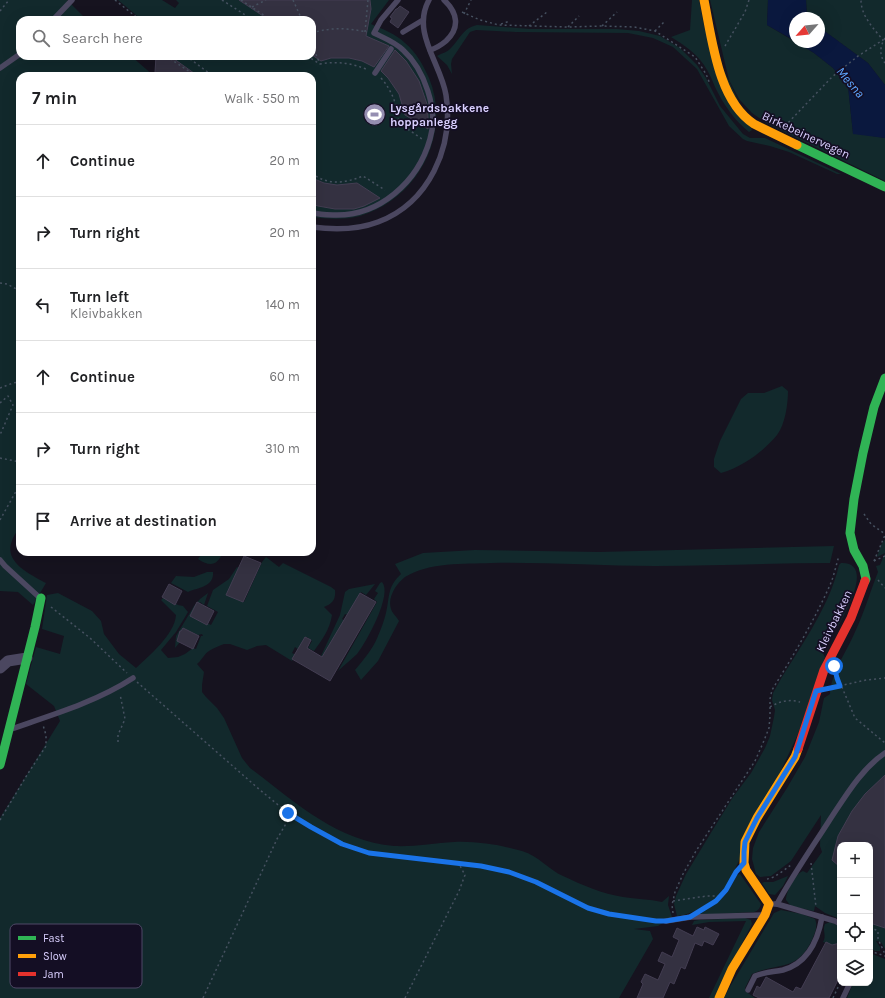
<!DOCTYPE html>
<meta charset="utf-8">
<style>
body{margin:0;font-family:Karla,sans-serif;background:#f6f6f6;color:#202124}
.controls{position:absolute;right:12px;bottom:12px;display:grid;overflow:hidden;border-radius:8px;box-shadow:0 4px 16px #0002}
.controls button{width:36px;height:36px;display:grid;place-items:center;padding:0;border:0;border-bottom:1px solid #e0e0e0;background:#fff;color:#202124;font:20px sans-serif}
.compass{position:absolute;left:789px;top:12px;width:36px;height:36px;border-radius:50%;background:#fff;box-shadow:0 4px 16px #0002;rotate:243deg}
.stop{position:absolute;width:12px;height:12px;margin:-9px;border:3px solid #1a73e8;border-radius:50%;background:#fff}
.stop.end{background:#1a73e8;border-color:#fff;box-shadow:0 1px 4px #0008}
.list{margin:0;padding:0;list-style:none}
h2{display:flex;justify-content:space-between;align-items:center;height:52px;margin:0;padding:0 16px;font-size:17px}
h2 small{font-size:13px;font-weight:400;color:#757577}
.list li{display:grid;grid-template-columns:26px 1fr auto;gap:12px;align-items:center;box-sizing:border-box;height:72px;padding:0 16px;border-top:1px solid #e0e0e0}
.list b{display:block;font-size:15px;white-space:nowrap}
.list p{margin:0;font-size:13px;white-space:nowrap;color:#757577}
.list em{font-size:13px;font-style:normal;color:#757577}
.icon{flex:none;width:22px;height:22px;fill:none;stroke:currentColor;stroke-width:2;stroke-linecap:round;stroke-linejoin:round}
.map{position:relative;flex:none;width:885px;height:998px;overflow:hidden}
.search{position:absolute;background:#fff;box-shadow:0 4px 16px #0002;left:16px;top:16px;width:300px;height:44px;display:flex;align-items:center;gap:10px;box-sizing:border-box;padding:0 14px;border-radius:12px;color:#757577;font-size:15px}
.panel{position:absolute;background:#fff;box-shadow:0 4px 16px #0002;left:16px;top:72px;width:300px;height:484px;border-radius:12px}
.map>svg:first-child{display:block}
.green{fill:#12292c}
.water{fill:#0a183e}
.building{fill:#343141;stroke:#433d52}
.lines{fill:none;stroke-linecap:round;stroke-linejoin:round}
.path{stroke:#465160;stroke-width:1.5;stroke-dasharray:2 3;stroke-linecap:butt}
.lane{stroke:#4b4760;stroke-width:5.5}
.street{stroke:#4b4760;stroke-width:11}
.fast{stroke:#30b455;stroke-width:9}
.slow{stroke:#ff9f0a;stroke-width:9}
.jam{stroke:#e5322d;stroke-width:9}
.route{stroke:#1a73e8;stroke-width:5}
.labels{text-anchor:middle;stroke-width:3.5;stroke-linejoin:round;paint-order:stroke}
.poi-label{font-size:12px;font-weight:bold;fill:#dad0ff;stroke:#140e24;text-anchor:start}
.street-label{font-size:12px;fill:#dad0ff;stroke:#140e24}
.water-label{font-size:13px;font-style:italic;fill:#5ea6ff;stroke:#140e24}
.key{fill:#140e24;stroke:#4f4866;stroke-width:1}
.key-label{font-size:11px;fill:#dad0ff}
</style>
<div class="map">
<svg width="885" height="998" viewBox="0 0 885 998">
<rect width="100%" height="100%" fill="#16131f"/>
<g class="green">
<path d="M0,0H67L87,20H20V56H131L154,76H20V527C17,532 13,536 12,541C3,562 31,575 46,583L33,605L18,592L0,591Z"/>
<path d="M118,0H162L175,8L179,3L176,0H389L371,24C382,29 396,34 405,43C416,52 423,65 429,78C452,134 418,199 360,216C344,220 328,219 312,217V76H159L155,72L156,56H312V20H142Z"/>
<path d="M692,0H699L705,30L752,130L749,132C735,121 723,104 715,87C712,80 709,72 704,65C696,53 684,45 671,37L690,30Z"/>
<polygon points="710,0 768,0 767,25 814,53 833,68 848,86 853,133 885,138 885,181 768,124 752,113 739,99 729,80"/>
<polygon points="806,0 885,0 885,85 868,63 819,27 819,18 807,18"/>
<path d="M477,25L530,29H617L639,31L660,36L680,48L697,65L706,78L720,106L743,134L750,138H765L841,174H837L789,152L770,146L747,141L743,139L729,126L697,69L673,47L653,38L628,33L516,32L476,30L470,32L452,59L451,64L452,74L447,65L437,56C442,53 448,52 451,48C460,39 463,28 477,25Z"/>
<path d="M782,386L788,391C788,404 785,425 777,435C763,452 742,467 721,473L714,467V459L720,441L741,399L748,393H764Z"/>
<path d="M885,539V949L881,942L876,941L880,947V951H875L870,948V845H840V919L825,913L815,906L814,911H813L791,906L786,900C786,892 795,874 803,871L807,873L822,852L820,846L821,815L791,861L771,876L760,877L756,874L752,859L753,848L759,832L787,788L805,757L819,722L824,698L830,694C831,673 847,651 855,632C864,613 870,592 878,572L876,566L880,565L885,553L877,557L881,545Z"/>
<path d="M834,546L830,563C772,563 713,566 655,566C600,566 546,562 491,563C464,564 429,562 405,577C397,583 387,597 391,609C392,613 397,617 399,621L378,661L361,680L355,670C364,659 373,649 378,636C381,629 384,621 386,613C390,596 387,587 401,574L395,564L423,553L475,550L599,552Z"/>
<path d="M203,552H223C217,566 210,567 198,559Z"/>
<path d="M266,557L279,567L283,563L331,587L335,590C336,600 332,604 324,607L332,615C330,629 322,640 314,651L308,648L312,641L307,637L299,650L295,647L292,653L296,655L292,661L266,645L257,646L247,650L230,644H224C219,646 213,648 209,651C204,654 202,660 197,664L204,672L202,685V692L206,697L217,708L224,718L242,758L250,768C294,801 336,841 394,846C414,847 434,843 454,842C477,841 501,845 522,851C539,856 549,870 563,876C582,885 603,894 623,897C636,899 649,899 662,902L669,896L668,905L672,917L658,926L634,929L650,931L653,939L619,998H0V818L60,721L54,706L26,684L36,647L60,654L64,636L42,629L47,595L58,593L92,611L101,621L104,634L119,654L136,668C149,656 175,634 176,615L161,600L164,597L178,605L183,606L188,612L176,632L161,650L168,658L178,657L185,654L193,648L196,649L201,636H203L202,634L198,635L185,629L180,642L175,648L176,636L194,606L200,599L208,593L204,605L200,602L193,616L211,625L218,612L207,606L213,590L229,579L237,567L239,568L227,594L244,602L262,562Z"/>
<path d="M841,563C875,562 845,613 838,627C828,632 825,642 822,652L825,657L798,734L729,882C726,886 723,891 719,895C711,903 689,916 677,916L674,904L676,896L686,874L712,831L733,797L751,773L765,748L770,736L774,717L775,710L772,700L773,693C796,651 828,612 839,565Z"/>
<path d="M207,572H213C214,587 199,587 188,592L171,583L176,576L194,577Z"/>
<path d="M382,582C393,594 366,643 357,654C351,660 344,665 338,671L377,602L374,599L378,593L375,591L380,583Z"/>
<polygon points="375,584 366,595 361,592 348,615 345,614 342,619 345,621 324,657 321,656 340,615 345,592 349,589"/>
<path d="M740,874L761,904C760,908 758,911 754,912L699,915L722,898L728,892L737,875Z"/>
<polygon points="788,876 783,886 775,895 769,894 762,883 764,882 773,882"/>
<path d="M781,910L802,914L815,919C818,927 815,933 812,940C797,972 779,962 752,974L745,988V991L755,998H724L728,990L774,913Z"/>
<polygon points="745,918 751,920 752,924 714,998 709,998 746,921 709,922 692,925 694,921 699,920"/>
<path d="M830,922L840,926V940L835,946L823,942C827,936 822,930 825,924Z"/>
<polygon points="870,953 885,959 885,998 847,998 853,983 870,983"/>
</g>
<g class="water">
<polygon points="768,0 806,0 807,18 795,18 795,41 767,25"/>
<polygon points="819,27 868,63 885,85 885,138 853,134 848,86 833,68 814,53 796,42 819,42"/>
</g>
<g class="building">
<polygon points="239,0 370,0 371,9 366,36 389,46 374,67 362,61 349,58 331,58 321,61 312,55 312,20 269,20"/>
<polygon points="400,6 409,12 398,28 390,22 392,18 390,17 396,9 397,9"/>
<polygon points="395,50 406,61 419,81 427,104 428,116 428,129 405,115 399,94 388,78 381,71"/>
<polygon points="156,56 170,56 198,76 159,76 155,72"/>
<polygon points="312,178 324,183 337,185 357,183 380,198 364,206 354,209 335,209 318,206 312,204"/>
<polygon points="244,556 261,563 243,602 226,595"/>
<polygon points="169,584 182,591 175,605 162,597"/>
<polygon points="360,593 376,602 330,681 292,659 305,637 311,640 307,648 322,657"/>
<polygon points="197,602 214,611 207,625 190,616"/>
<polygon points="183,628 199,636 193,649 177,641 180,631 181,631"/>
<polygon points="885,775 885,928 870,923 870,845 840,845 840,867 832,860 838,836 852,811 865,794"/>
<polygon points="697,927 704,930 705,927 719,934 713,945 704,941 702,946 695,943 685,969 681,967 674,984 670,982 663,998 637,998 643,984 641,982 645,974 658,980 665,964 658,961 662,952 672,957 679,940 673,937 677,928 693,936"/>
<polygon points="826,942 832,945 840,943 840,976 829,998 759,998 753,995 757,986 760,988 766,977 793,992 796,987 801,989"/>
</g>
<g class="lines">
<g class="path">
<polyline points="115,0 140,20"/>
<polyline points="222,0 253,20"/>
<polyline points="241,0 271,20"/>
<polyline points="293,0 302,20"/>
<polyline points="252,7 266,0"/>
<polyline points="0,11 9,0"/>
<polyline points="462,12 480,20 499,25 568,27 602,26 634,27 655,31 695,57 706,74 710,84"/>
<polyline points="464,14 471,0"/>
<polyline points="501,24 510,21"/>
<polyline points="529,26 547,12"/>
<polyline points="602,26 617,12"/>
<polyline points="568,27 579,16"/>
<polyline points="655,31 665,21"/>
<polyline points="365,32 368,0"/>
<path d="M312,33C331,27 348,28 367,32"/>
<path d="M885,38C880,46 879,55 885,63"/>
<polyline points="312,45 320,64"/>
<polyline points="725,46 745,12 749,0"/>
<polyline points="166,56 196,76"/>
<polyline points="186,56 213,76"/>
<path d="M307,56L320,64C337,61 352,63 368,70"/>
<path d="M381,78C393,92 397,105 399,123L422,139"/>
<path d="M785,126L832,77L858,56L883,40C874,29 861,16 861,0"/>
<path d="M312,173C327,186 346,183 363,176L385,190"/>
<polyline points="0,283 7,284 20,291"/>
<polyline points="0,388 13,383 20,382"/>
<polyline points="0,403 8,396 13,405 0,435"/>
<polyline points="0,458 20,462"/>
<polyline points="864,514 871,524 885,534"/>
<polyline points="0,520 20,484"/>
<polyline points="874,561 885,535"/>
<polyline points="874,561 885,556"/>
<polyline points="878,580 885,588"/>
<polyline points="51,607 90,638 127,673"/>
<polyline points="836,673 855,718 885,743"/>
<polyline points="137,682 260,790 288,813 311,827 342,843 369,853 481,866 509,872 536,883 588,908 609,914 658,921"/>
<polyline points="830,688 866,680 885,678"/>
<path d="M770,707C780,701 789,699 800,702"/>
<polyline points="118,742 118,735 125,719 120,694"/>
<polyline points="0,820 27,775 46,746 46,735 43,725"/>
<polyline points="811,863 816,907"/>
<path d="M767,879C775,878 784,870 791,865"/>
<polyline points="673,901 707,896 720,896"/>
<path d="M704,909C720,899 725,891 734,875"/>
<path d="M673,913L672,905L675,892L683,874L696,851L755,761L763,743L769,728L770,716V699L772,690C793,656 814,621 830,585C834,576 836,565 839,556"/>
<polyline points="870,927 878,931 878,939 885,954"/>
<polyline points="870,951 885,956"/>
<polyline points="203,998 277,839 287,822 297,818"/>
<polyline points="405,998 459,891 465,875 459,864"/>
<polyline points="833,998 840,983"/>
</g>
<g class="lane">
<polyline points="53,20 72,0"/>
<polyline points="403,32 423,20"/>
<path d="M430,50C437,48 440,46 446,41C460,28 458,13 444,0"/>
<polyline points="0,68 20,54"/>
<polyline points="375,73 391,49"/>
<path d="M312,212C319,215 326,215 333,215C379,217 418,182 430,139C439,110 424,69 403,50C395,42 384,38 374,33L381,20L398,0"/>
<path d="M312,227C334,230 357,230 378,222C429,203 454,147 446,95C441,64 411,32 429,0"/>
<polyline points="0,560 5,566 40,598"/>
<path d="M11,729C52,715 96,702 133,678"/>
<polyline points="774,904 777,904 835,921 840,924"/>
<path d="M777,904C793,875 811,849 829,821C845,797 861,769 885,753"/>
<polyline points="666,921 691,917 763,915"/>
<path d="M748,990L755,976C764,972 774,972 783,970C808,963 818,940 822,917"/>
<polyline points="843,998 850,983"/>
</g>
<polyline class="street" points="0,668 8,661 27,658"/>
<g class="fast">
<polyline points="797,145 885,187"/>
<polyline points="865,581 866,579 863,566 854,550 850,533 854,499 863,453 874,407 885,378"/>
<polyline points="0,765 35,627 41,598"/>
</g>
<g class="slow">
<path d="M704,0C712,39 718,101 754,124L797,145"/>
<polyline points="719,998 732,969 765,915 769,904 746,870 744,863 745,842 757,818 795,757 798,749"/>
</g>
<polyline class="jam" points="798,749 824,670 851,618 865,581"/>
</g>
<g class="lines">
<polyline class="route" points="288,813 311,827 342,844 369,853 481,866 509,872 536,882 588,908 609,914 656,921 666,921 690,917 716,901 726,890 736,872 744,863 744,852 745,842 757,818 795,757 816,691 840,686 837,678 834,666"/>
</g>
<defs>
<symbol id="stadium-disc" viewBox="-11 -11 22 22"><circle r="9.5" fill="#958eb1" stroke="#140e24"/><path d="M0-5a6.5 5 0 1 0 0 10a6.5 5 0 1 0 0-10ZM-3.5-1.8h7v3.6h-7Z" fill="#fff"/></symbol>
</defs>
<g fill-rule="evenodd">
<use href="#stadium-disc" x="362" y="102" width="25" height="25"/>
</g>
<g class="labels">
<g class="poi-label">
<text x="390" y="112">Lysgårdsbakkene<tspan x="390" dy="14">hoppanlegg</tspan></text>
</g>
<g class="street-label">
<text transform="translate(806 135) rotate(25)" y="4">Birkebeinervegen</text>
<text transform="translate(834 621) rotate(-64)" y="4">Kleivbakken</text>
</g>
<g class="water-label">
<text transform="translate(851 82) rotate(50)" y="5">Mesna</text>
</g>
</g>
<rect x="10" y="924" width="132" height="64" rx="6" class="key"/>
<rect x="18" y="936" width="18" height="4" fill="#30b455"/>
<rect x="18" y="954" width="18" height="4" fill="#ff9f0a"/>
<rect x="18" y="972" width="18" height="4" fill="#e5322d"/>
<g class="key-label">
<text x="43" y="942">Fast</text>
<text x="43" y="960">Slow</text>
<text x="43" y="978">Jam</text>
</g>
</svg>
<div class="controls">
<button>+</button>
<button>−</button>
<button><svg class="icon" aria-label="locate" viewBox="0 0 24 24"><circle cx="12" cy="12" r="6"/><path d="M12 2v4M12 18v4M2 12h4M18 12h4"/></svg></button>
<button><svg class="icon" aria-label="layers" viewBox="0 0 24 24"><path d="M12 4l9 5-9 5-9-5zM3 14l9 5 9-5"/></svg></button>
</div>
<svg class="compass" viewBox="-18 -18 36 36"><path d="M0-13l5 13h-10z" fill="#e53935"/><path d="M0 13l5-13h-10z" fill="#757577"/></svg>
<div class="stop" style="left:834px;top:666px"></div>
<div class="stop end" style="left:288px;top:813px"></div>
<div class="search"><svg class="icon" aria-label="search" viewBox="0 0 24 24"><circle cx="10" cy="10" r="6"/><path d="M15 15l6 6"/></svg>Search here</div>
<section class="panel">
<h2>7 min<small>Walk · 550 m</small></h2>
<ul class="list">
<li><svg class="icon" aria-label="ahead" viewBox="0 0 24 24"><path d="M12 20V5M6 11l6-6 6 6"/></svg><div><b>Continue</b></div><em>20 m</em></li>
<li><svg class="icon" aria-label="right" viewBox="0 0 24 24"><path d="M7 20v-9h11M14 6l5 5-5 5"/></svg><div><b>Turn right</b></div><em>20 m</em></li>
<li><svg class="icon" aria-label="left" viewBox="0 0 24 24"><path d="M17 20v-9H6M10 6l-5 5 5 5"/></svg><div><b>Turn left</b><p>Kleivbakken</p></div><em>140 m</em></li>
<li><svg class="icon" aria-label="ahead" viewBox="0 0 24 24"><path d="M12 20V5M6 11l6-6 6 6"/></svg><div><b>Continue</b></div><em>60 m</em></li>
<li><svg class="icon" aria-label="right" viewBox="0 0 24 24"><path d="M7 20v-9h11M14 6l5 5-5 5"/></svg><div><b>Turn right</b></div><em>310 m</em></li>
<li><svg class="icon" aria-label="arrive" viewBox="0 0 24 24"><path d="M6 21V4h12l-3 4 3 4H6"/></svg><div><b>Arrive at destination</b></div></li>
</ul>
</section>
</div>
